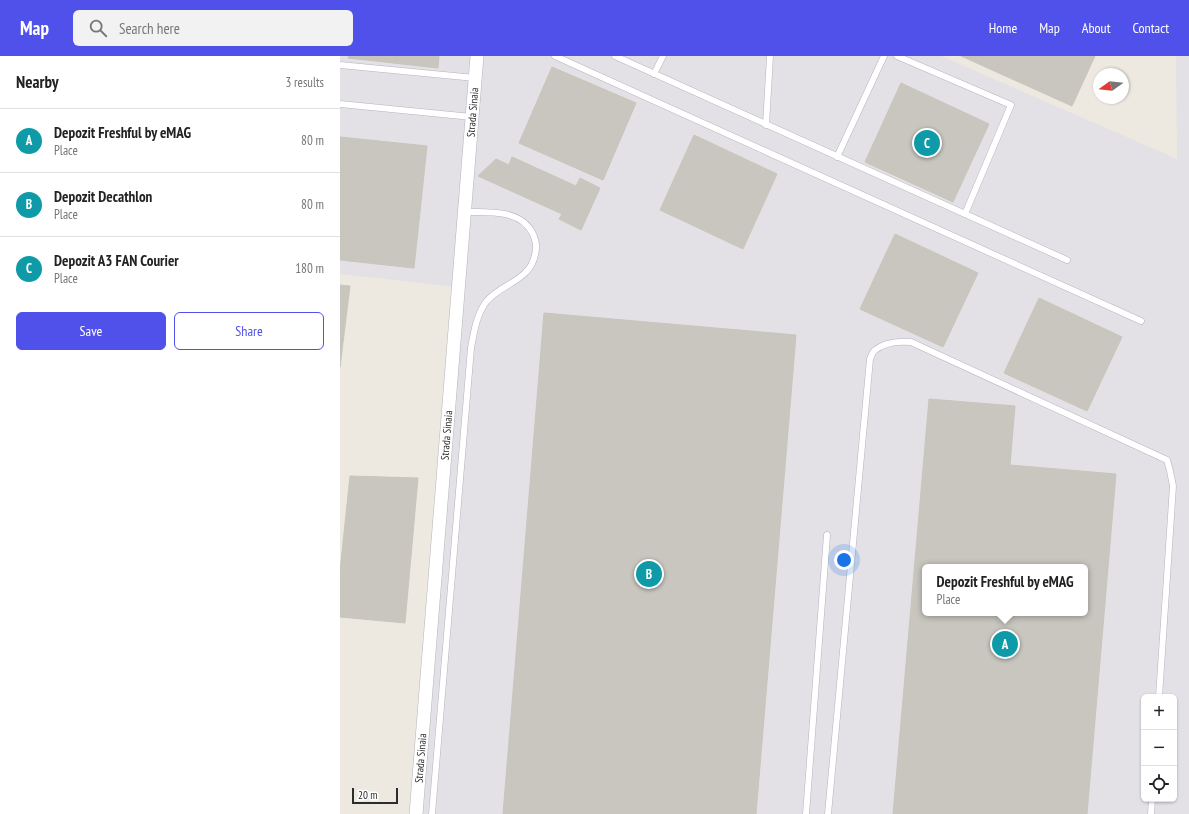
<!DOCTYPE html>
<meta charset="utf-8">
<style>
body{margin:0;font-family:"PT Sans Narrow",sans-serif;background:#f2f2f2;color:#222}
.controls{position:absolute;right:12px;bottom:12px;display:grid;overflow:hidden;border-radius:6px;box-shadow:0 1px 3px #0004}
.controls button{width:36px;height:36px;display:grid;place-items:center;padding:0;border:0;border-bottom:1px solid #e0e0e0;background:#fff;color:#222;font:20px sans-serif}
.compass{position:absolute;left:753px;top:12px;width:36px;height:36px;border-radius:50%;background:#fff;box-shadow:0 1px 3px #0004;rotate:255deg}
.scale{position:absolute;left:12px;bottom:10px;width:46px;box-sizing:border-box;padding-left:4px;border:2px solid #2c2c2c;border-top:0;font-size:11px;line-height:14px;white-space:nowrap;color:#2c2c2c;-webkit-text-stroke:3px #fff;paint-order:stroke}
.you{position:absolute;left:504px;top:504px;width:14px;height:14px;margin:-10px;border:3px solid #fff;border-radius:50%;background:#1a73e8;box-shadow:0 0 0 6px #1a73e833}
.badge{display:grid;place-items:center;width:26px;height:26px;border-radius:50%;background:#5051ea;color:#fff;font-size:13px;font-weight:700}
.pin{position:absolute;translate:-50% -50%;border:2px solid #fff;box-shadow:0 1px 4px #0006}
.popup{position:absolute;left:582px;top:508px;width:166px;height:52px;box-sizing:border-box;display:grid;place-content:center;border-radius:6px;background:#fff;filter:drop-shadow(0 1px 3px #0005);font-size:13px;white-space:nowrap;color:#767676}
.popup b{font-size:15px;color:#222}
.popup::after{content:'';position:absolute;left:50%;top:100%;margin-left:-8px;border:8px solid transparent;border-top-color:#fff}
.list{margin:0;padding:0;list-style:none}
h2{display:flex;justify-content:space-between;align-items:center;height:52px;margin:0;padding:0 16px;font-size:17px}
h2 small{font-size:13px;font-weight:400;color:#767676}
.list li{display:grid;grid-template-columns:26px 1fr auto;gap:12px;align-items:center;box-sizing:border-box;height:64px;padding:0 16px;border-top:1px solid #e0e0e0}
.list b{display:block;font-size:15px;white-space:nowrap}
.list p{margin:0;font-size:13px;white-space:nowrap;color:#767676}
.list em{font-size:13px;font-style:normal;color:#767676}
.actions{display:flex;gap:8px;padding:12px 16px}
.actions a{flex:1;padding:9px 0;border:1px solid #5051ea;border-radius:6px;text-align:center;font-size:14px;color:#5051ea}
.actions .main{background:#5051ea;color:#fff}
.icon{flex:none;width:22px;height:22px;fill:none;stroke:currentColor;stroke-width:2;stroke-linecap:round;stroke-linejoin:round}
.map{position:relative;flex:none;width:849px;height:758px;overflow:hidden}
header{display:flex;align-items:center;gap:24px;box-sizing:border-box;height:56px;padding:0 20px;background:#5051ea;color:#fff}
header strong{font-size:19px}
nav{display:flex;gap:22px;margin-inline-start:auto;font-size:14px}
.search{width:280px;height:36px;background:#f2f2f2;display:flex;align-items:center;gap:10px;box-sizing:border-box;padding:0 14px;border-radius:6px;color:#767676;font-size:15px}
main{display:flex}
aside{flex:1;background:#fff}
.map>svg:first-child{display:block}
.industrial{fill:#e3e0e6;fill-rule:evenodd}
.building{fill:#c8c6bf;stroke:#c8c6ba;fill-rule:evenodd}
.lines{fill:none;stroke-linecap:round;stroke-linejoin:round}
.service-casing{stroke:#b4b4be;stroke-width:7}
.minor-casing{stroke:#b4b4be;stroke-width:14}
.service{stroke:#fff;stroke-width:6}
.minor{stroke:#fff;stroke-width:13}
.labels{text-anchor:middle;stroke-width:3.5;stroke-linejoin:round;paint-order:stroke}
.street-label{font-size:11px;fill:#2c2c2c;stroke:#fff}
</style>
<header>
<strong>Map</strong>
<div class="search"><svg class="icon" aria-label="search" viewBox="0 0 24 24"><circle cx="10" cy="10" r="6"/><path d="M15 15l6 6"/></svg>Search here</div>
<nav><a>Home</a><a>Map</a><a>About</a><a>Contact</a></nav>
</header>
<main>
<aside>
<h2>Nearby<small>3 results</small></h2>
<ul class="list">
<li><span class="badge" style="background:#0f9aa8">A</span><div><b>Depozit Freshful by eMAG</b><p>Place</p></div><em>80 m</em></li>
<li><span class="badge" style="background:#0f9aa8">B</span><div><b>Depozit Decathlon</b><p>Place</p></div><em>80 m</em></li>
<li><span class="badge" style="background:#0f9aa8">C</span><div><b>Depozit A3 FAN Courier</b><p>Place</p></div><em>180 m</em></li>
</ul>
<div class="actions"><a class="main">Save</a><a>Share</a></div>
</aside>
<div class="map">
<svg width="849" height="758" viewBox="0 0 849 758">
<rect width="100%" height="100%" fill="#ede9e0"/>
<path class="industrial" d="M0,0H601L837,103L836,0H849V758H76L118,231L0,218ZM585,511H745V557H585ZM804,641H834V743H804Z"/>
<g class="building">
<polygon points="9,0 99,0 98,12 8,2"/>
<polygon points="621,0 755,0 732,50"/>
<polygon points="212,11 296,47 263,124 179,87"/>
<polygon points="561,27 649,68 613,146 525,106"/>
<polygon points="354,79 437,118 403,193 320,154"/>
<polygon points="0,81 87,90 74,212 0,204"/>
<polygon points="172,101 236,130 240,122 260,132 241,174 219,163 222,158 138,120 156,103 169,109"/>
<polygon points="555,178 638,217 603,291 520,253"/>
<polygon points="0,229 10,230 0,311"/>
<polygon points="699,242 782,281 747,355 664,317"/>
<polygon points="204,257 456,279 416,758 163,758"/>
<path d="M589,343L675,350L670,409L776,418L747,758H553ZM585,511H745V557H585Z"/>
<polygon points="10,420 78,422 65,567 0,561 0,515"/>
</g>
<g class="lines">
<defs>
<g id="service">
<polyline points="215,0 801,265"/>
<polyline points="275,0 727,204"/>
<polyline points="557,0 671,49 625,158"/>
<polyline points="0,9 135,22"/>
<polyline points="314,18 323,0"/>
<polyline points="0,48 132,61"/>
<polyline points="426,69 430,0"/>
<polyline points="497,101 544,0"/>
<path d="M92,758L131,292C134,276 136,260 146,246C156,233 174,228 185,217C193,210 195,202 196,193C197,187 195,184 193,178C181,153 148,156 125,156"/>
<polyline points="466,758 487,479"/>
<path d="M488,758L530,303C531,301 532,297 534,295C544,286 559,285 571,286L827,404L830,415L833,430L819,641"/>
<polyline points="811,758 812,743"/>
</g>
<g id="minor">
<path id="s1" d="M76,758L137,0"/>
</g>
</defs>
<use href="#service" class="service-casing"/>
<use href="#minor" class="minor-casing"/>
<use href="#service" class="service"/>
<use href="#minor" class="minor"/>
</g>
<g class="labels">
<g class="street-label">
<text dy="4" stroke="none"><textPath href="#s1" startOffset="704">Strada Sinaia</textPath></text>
<text dy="4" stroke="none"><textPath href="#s1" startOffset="380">Strada Sinaia</textPath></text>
<text dy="4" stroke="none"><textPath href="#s1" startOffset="56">Strada Sinaia</textPath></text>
</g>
</g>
</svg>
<div class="controls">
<button>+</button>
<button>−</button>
<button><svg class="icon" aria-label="locate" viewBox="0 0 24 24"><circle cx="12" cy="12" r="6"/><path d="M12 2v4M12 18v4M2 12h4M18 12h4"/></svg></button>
</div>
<svg class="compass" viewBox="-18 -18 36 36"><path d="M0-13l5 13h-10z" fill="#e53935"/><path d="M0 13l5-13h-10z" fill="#767676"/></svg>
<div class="scale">20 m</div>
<div class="you"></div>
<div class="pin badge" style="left:665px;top:588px;background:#0f9aa8">A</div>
<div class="popup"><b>Depozit Freshful by eMAG</b>Place</div>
<div class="pin badge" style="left:309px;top:518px;background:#0f9aa8">B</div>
<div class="pin badge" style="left:587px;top:87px;background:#0f9aa8">C</div>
</div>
</main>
